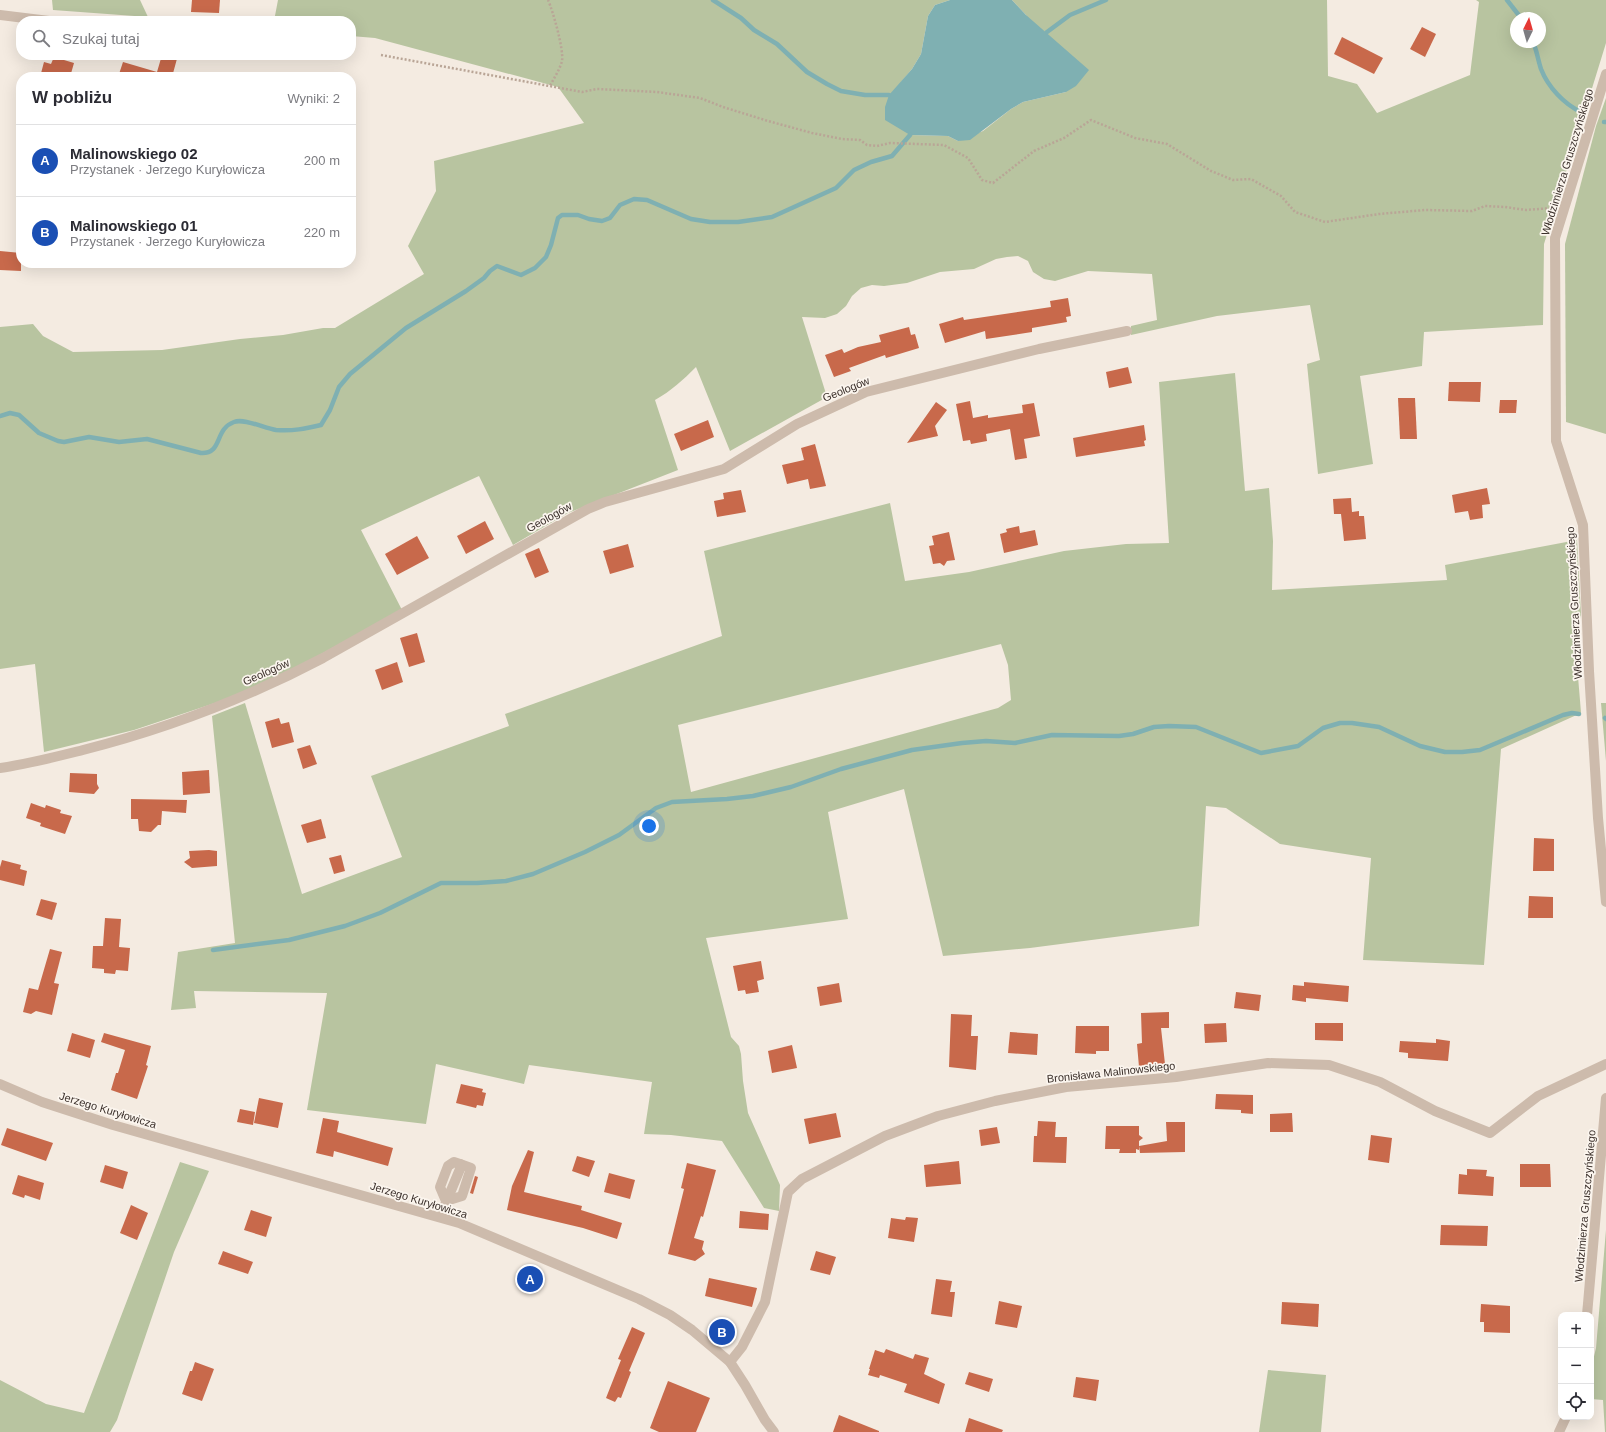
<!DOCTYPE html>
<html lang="pl">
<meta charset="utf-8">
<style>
body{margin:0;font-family:Helvetica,sans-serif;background:#f7f7f7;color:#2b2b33}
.controls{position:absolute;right:12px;bottom:12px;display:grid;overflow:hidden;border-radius:8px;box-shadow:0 4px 16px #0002}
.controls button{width:36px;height:36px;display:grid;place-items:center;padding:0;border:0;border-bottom:1px solid #e1e1e2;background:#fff;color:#2b2b33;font:20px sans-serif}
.compass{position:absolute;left:1510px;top:12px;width:36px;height:36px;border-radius:50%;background:#fff;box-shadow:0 4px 16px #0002;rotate:5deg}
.you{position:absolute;left:649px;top:826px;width:14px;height:14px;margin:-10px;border:3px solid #fff;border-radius:50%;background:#1a73e8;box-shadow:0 0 0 6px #1a73e833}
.badge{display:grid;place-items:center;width:26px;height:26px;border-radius:50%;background:#0f766e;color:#fff;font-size:13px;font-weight:700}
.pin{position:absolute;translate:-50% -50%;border:2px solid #fff;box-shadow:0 1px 4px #0006}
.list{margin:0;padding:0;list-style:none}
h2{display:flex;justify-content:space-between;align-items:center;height:52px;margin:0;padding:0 16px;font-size:17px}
h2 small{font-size:13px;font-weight:400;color:#7c7c81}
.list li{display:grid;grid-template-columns:26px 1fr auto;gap:12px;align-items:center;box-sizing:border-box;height:72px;padding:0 16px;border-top:1px solid #e1e1e2}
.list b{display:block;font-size:15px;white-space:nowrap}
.list p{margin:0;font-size:13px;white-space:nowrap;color:#7c7c81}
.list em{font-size:13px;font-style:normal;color:#7c7c81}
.icon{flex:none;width:22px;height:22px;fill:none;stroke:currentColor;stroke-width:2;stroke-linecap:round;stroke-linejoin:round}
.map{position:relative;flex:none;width:1606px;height:1432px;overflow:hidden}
.search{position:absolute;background:#fff;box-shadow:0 4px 16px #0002;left:16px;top:16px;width:340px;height:44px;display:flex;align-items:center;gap:10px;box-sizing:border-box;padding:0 14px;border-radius:16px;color:#7c7c81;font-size:15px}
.panel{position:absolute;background:#fff;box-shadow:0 4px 16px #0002;left:16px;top:72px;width:340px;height:196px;border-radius:16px}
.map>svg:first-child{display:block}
.green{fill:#b8c4a0;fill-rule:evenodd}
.water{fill:#7fb0b2}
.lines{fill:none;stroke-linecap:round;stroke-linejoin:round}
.stream{stroke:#7fb0b2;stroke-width:4.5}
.building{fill:#c8694b}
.path{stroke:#b9a596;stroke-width:2.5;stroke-dasharray:2 2;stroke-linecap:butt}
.minor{stroke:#cdbbac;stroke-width:10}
.labels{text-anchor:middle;stroke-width:3.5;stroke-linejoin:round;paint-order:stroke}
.street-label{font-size:11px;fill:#3b302b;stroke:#fbf5ee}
</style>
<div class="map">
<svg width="1606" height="1432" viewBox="0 0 1606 1432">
<rect width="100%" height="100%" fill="#f4ebe1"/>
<g class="green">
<polygon points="52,0 140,0 148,17 53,10"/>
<path d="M278,0H950L935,5L928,16L921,54L912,69L901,82L910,135L948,136L958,141L983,131L1011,109L1023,102L1066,92L1026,15L1012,0H1327L1328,76L1357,84L1377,113L1470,75L1479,2L1476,0H1606V43L1544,244L1543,325L1424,332L1422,366L1360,376L1373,464L1318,474L1307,364L1320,360L1310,305L1217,316L1131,335V326L1157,320L1152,274L1088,271L1055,281L1044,279L1033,272L1028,261L1018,256L1007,257L996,259L974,269L940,272L907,283L884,286L872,285L861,288L852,296L846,306L837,314L825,318L802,317L827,397L730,451L696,367C683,380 671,391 655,400L678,470L568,513L513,545L479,476L361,530L402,610L279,677L218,702L134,730L44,752L35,664L0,669V327L33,324L43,336L73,352L162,350L240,339L283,335L323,328H335L424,274L408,246L436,191L434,161L584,123L558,87L375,38L351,36V21H274ZM1516,18H1540V42H1516Z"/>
<polygon points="1606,98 1606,434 1566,422 1565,244 1596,126"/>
<path d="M1235,373L1245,491L1269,488L1273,541L1272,590L1447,580L1445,565L1577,540L1581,614C1573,645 1579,681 1581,713L1501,749L1484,965L1363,960L1371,858L1280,844L1226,808L1206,806L1199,926L1030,948L943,956L904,789L828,812L848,919L706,938L731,1037L739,1046L741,1054L743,1081L748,1113L780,1185L779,1211L764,1208L722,1141L671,1135L644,1134L652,1082L529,1065L524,1084L436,1064L426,1124L307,1110L327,993L194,991L196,1008L171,1010L178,952L235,943L212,716L245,703L302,894L402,857L371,776L509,726L505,714L722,636L704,551L890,503L905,581L969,572L1064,551L1126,544L1169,543L1159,382ZM1001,644L1008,665L1011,700L998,708L691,792L678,725Z"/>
<polygon points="1601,703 1606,703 1606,761"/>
<polygon points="180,1162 209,1171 174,1252 117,1420 110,1432 0,1432 0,1380 46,1404 84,1413"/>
<polygon points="1606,1230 1606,1432 1605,1432 1603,1400 1591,1399 1591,1369 1596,1348"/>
<polygon points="1268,1370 1326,1375 1321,1432 1259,1432"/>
</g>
<polygon class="water" points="950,0 1012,0 1026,15 1089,70 1076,86 1066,92 1023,102 1011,109 970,140 958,141 948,136 910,135 885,120 885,107 889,95 912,69 921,54 928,16 935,5"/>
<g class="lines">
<g class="stream">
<polyline points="713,0 741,18 754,30 777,44 807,72 827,84 841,91 865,95 889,95"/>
<polyline points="1507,0 1521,18"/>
<polyline points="1047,32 1070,15 1106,0"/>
<path d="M1533,42C1537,51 1538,60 1541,69C1548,87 1564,104 1581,112"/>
<polyline points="1604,122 1606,122"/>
<path d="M0,416L10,413L19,415L39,433L58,441L64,442L89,437L119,442L147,439L201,453C223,454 214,429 234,422C244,418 264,428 276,430C294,431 304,429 321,425L330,410L339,387L350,374L406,328L466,291L484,278L490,271L497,266L521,275L535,268L546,257L551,245L558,218L562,215H578L589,219L602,221L610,218L620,205L634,199L647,200L691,219L710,222H738L772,217L836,188L854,170L871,162L892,156L910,135"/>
<polyline points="1605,718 1606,719"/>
<polyline points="213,950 289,940 345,926 380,913 441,883 477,883 506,881 533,874 585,852 619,835 656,808 672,802 727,799 753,796 791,787 841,769 912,750 962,743 986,741 1015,743 1052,735 1119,736 1133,734 1154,727 1169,726 1196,727 1261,753 1298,746 1323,728 1340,723 1352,723 1379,727 1420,746 1445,752 1462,752 1480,750 1563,715 1572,713 1579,714"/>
</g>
</g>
<g class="building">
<polygon points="192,0 220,0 219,13 191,12"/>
<polygon points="1422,27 1436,34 1425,57 1410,49"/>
<polygon points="1342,37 1383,58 1374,74 1334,54"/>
<polygon points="162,55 178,55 172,77 118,77 123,62 157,72"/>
<polygon points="54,57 74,63 70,77 40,77 44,62 51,64"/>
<polygon points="0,251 21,253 21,271 0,270"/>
<polygon points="1068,298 1071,316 1066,317 1067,322 1032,328 1032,332 986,339 985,331 945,343 939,324 963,317 964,320 1051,307 1050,301"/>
<polygon points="909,327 911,335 915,334 919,348 886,358 885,355 849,368 851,371 834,377 825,355 842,349 844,353 858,347 881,342 879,335"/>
<polygon points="1128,367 1132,383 1109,388 1106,372"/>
<polygon points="1449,382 1481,382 1480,402 1448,401"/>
<polygon points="1398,398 1415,398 1417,439 1400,439"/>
<polygon points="1500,400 1517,400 1516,413 1499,413"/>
<polygon points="970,401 973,418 988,415 988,418 1023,413 1022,405 1034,403 1040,436 1024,439 1027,458 1015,460 1010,429 986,434 987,441 971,444 970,440 963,441 956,404"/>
<polygon points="936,402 947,410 935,426 938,436 907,443"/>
<polygon points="708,420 714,437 681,451 674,434"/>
<polygon points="1144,425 1146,440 1144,441 1145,446 1076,457 1073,438"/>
<polygon points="815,444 826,486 810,489 808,479 787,484 782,465 804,460 801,448"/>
<polygon points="1487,488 1490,504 1482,505 1483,518 1470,520 1468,511 1455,513 1452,495"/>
<polygon points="741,490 746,512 717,517 714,501 724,499 723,493"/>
<polygon points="1351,498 1352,512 1359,511 1359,516 1364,516 1366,539 1344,541 1341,514 1334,514 1333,499"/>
<polygon points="485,521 494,539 466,554 457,536"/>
<polygon points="1019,526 1020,533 1035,530 1038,545 1004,553 1000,534 1007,532 1006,529"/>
<polygon points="949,532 955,560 947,561 944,566 940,563 933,564 929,546 934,545 932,536"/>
<polygon points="417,536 429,558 397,575 385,554"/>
<polygon points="628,544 634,567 610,574 603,551"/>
<polygon points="539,548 549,572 535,578 525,554"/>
<polygon points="417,633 425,662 409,667 400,638"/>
<polygon points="397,662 403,682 382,690 375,670"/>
<polygon points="279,718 281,724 289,722 294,742 272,748 265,722"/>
<polygon points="310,745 317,764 303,769 297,749"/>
<polygon points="209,770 210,793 183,795 182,772"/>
<polygon points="70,773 97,774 97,784 99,788 94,794 69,792"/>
<polygon points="131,799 187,800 186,813 162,811 161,825 158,825 151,832 139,831 138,819 131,819"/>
<polygon points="31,803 45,808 46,805 61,810 60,813 72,816 65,834 40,826 41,823 26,818"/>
<polygon points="321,819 326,838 307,843 301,825"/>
<polygon points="1534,838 1554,839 1554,871 1533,871"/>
<polygon points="209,850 217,851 217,866 192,868 184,862 190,858 189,851"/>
<polygon points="341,855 345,871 334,874 329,858"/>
<polygon points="2,860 21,865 20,869 27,871 24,886 0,880 0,867"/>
<polygon points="1529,896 1553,897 1553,918 1528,918"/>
<polygon points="41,899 57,903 52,920 36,915"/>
<polygon points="105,918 121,919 119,947 130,948 128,971 116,970 115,974 104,973 104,969 92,968 93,946 103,946"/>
<polygon points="50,949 62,952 54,983 59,984 52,1015 36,1011 31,1014 23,1012 29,988 38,990"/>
<polygon points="761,961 764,979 757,981 759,992 746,994 745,990 738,991 733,966"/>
<polygon points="1304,982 1349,986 1348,1002 1306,998 1306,1002 1292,1000 1293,985 1304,986"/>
<polygon points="839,983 842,1002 820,1006 817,987"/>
<polygon points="1236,992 1261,995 1259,1011 1234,1008"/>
<polygon points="1169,1012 1169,1028 1161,1028 1165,1064 1139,1067 1137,1044 1142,1043 1141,1013"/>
<polygon points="951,1014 972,1015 971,1036 978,1036 976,1070 949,1067"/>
<polygon points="1226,1023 1227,1042 1205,1043 1204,1024"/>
<polygon points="1315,1023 1343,1023 1343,1041 1315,1040"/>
<polygon points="1076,1026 1109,1026 1109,1051 1096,1051 1096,1054 1075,1053"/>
<polygon points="1010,1032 1038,1034 1037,1055 1008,1053"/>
<polygon points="72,1033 95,1040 90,1058 67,1051"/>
<polygon points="104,1033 151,1046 146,1065 148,1066 137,1099 111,1090 116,1073 118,1073 125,1050 101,1042"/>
<polygon points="1436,1039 1450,1041 1448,1061 1408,1058 1408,1053 1399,1052 1400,1041 1436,1043"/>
<polygon points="792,1045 797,1068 772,1073 768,1051"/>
<polygon points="461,1084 483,1089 482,1092 486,1093 483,1106 477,1105 476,1108 456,1103"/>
<polygon points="1216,1094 1253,1095 1253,1114 1241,1113 1241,1110 1215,1109"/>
<polygon points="259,1098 283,1103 278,1128 254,1123"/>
<polygon points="240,1109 255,1112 253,1125 237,1122"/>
<polygon points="836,1113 841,1137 809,1144 804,1119"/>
<polygon points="1292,1113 1293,1132 1270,1132 1270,1114"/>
<polygon points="323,1118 339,1121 337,1132 393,1148 388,1166 334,1151 333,1157 316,1153"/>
<polygon points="1038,1121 1056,1122 1055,1137 1067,1137 1066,1163 1033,1162 1034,1136 1037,1136"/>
<polygon points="1166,1122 1185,1122 1185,1152 1140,1153 1139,1146 1167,1141"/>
<polygon points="1106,1126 1139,1126 1139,1135 1143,1138 1139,1141 1139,1150 1136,1149 1136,1153 1119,1153 1120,1149 1105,1149"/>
<polygon points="997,1127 1000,1143 981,1146 979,1130"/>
<polygon points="7,1128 53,1143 46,1161 1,1145"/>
<polygon points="1371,1135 1392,1138 1389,1163 1368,1160"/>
<polygon points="528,1150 534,1152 524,1192 582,1206 581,1210 622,1223 617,1239 583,1228 507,1210 512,1186"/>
<polygon points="577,1156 595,1161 589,1177 572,1171"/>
<polygon points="959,1161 961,1184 926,1187 924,1165"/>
<polygon points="687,1163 716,1170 703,1217 701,1216 694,1238 704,1241 702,1249 705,1254 695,1261 668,1254 684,1189 681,1188"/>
<polygon points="1520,1164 1550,1164 1551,1187 1520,1187"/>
<polygon points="105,1165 128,1172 123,1189 100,1182"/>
<polygon points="1467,1169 1487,1170 1486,1176 1494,1177 1493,1196 1458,1194 1459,1174 1467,1175"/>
<polygon points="609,1173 635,1180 630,1199 604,1192"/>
<polygon points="18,1175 44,1183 40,1200 25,1195 24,1198 12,1194"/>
<polygon points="475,1176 478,1177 473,1194 470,1193"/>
<polygon points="131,1205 148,1213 137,1240 120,1233"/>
<polygon points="251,1210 272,1217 266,1237 244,1230"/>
<polygon points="740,1211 769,1214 768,1230 739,1228"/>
<polygon points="906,1217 918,1218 914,1242 888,1238 891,1218 905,1220"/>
<polygon points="1441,1225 1488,1226 1487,1246 1440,1245"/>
<polygon points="223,1251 253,1262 248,1274 218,1264"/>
<polygon points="816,1251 836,1257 830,1275 810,1270"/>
<polygon points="709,1278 757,1288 752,1307 705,1296"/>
<polygon points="936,1279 952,1281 950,1292 955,1292 952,1317 931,1314"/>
<polygon points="999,1301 1022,1306 1017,1328 995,1324"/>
<polygon points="1282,1302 1319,1304 1318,1327 1281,1324"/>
<polygon points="1481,1304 1510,1306 1510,1333 1484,1332 1484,1322 1480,1322"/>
<polygon points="632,1327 645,1333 629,1371 631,1372 621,1398 618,1397 615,1402 606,1398 621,1360 618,1359"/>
<polygon points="886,1349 913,1359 915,1354 929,1358 924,1374 945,1384 939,1404 904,1392 907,1384 880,1375 879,1378 868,1375 870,1369 869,1369 875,1350 884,1353"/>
<polygon points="195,1362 214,1369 202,1401 182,1394 190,1371 192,1371"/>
<polygon points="969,1372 993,1379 989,1392 965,1384"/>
<polygon points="1076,1377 1099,1380 1096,1401 1073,1397"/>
<polygon points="668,1381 710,1398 696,1432 659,1432 650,1428"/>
<polygon points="839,1415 879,1431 879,1432 833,1432"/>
<polygon points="969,1418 1003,1430 1002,1432 965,1432"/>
</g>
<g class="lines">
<g class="path">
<path d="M548,0C553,11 564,50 562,61C560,69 554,78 550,86"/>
<polyline points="381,55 582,92 597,89 657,92 700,98 723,107 768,121 812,133 842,139 860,140 867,145 877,146 890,143 944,145 968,158 982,180 993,183 1034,151 1064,138 1091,120 1135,138 1167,144 1211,171 1233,180 1251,179 1281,196 1295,212 1325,222 1379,214 1425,210 1472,211 1485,206 1505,207 1526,210 1552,208"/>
</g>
<g class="minor">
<polyline points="0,15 49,21"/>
<polyline points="1606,74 1555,238 1556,441 1583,525 1589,671 1598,818 1606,902"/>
<path d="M0,768C28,764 55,757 83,750C166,729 247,698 323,658L588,509L605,502L724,469L797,424L866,392L1039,349L1127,331"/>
<polyline points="0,1084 42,1102 113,1125 459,1223 639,1299 670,1315 692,1330 730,1362 745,1385 765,1420 774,1432"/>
<polyline points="446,1201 462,1196 471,1168 460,1164"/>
<polyline points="440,1217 460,1169 460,1164 454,1162 448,1166 440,1187 446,1201"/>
<polyline points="1587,1315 1606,1098"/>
<polyline points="730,1362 742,1347 765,1302 788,1192 802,1179 885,1136 938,1116 995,1101 1066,1087 1176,1077 1268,1063 1329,1065 1380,1082 1435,1111 1490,1133 1538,1096 1606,1064"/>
<polyline points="1559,1432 1566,1417"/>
</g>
</g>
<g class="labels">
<g class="street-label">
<text transform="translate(1567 162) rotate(-73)" y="4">Włodzimierza Gruszczyńskiego</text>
<text transform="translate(846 389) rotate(-22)" y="4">Geologów</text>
<text transform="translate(549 517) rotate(-29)" y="4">Geologów</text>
<text transform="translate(1574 603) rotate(-93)" y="4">Włodzimierza Gruszczyńskiego</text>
<text transform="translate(266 672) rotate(-24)" y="4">Geologów</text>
<text transform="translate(1111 1072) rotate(-6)" y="4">Bronisława Malinowskiego</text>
<text transform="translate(108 1110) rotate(17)" y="4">Jerzego Kuryłowicza</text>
<text transform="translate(419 1200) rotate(17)" y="4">Jerzego Kuryłowicza</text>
<text transform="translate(1585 1206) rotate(-85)" y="4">Włodzimierza Gruszczyńskiego</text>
</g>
</g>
</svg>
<div class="controls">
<button>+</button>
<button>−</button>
<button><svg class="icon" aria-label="locate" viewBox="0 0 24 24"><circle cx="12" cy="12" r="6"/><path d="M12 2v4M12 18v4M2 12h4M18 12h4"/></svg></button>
</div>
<svg class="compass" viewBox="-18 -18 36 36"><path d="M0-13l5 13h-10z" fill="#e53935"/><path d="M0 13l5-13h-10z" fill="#7c7c81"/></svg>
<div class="you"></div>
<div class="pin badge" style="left:530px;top:1279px;background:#1a4fb4">A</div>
<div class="pin badge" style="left:722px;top:1332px;background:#1a4fb4">B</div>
<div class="search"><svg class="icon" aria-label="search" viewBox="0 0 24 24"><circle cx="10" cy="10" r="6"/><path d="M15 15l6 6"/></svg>Szukaj tutaj</div>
<section class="panel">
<h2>W pobliżu<small>Wyniki: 2</small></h2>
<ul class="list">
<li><span class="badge" style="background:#1a4fb4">A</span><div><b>Malinowskiego 02</b><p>Przystanek · Jerzego Kuryłowicza</p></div><em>200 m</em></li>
<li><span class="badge" style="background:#1a4fb4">B</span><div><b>Malinowskiego 01</b><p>Przystanek · Jerzego Kuryłowicza</p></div><em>220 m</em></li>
</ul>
</section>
</div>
